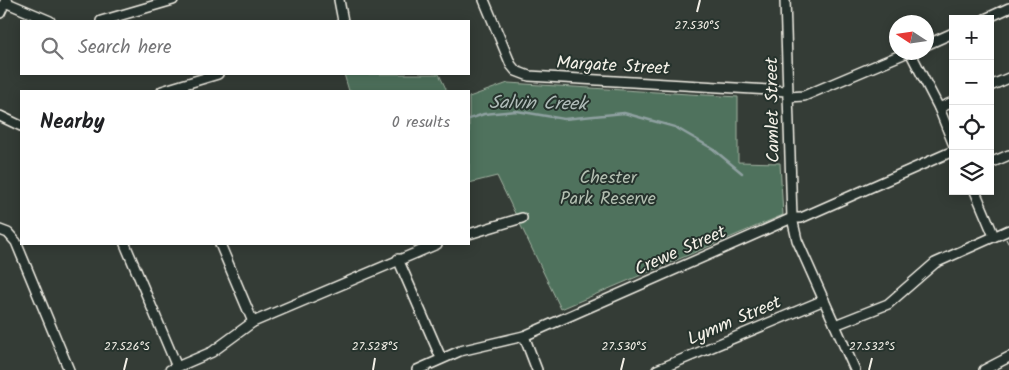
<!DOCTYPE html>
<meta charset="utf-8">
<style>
body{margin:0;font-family:Kalam,sans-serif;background:#f6f6f6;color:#202124}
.controls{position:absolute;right:15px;top:15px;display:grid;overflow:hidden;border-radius:0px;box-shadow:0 2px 12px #0003}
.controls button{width:45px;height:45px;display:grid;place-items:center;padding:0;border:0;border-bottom:1px solid #e0e0e0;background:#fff;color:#202124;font:25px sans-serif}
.compass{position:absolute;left:889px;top:15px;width:45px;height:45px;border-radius:50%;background:#fff;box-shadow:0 2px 12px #0003;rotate:282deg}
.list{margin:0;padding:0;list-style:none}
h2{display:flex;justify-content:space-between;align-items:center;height:65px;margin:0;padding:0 20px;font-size:21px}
h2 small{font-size:16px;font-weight:400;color:#757577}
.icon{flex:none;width:28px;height:28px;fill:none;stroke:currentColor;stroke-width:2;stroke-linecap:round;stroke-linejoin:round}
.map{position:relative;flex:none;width:1009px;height:370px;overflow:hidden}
.search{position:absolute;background:#fff;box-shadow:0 2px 12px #0003;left:20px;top:20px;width:450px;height:55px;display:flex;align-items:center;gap:12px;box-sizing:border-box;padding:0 18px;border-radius:0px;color:#757577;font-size:19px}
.panel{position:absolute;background:#fff;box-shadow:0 2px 12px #0003;left:20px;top:90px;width:450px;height:155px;border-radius:0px}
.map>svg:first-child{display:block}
.green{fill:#50725d;stroke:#a2b2a2}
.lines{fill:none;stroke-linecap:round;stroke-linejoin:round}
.stream{stroke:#8fa1a1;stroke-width:2.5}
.street-casing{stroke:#f4f1e8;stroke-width:12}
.path{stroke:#f4f1e8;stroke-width:1;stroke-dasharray:5 4;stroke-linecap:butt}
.street{stroke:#26332d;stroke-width:9}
.ticks{fill:none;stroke:#f4f1e8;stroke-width:2}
.labels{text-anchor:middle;stroke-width:4;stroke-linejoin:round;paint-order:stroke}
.street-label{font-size:18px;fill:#f4f1e8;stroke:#26332d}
.park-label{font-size:18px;fill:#b2beb0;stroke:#26332d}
.water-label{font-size:19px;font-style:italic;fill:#b0bcb9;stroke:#26332d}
.ticks-label{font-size:12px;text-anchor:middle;fill:#f4f1e8;stroke:#26332d;stroke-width:4;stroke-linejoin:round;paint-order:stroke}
</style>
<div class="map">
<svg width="1009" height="370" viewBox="0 0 1009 370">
<rect width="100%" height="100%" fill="#343c36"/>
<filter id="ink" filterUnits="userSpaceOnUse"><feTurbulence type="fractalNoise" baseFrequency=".02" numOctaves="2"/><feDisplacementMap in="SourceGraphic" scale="10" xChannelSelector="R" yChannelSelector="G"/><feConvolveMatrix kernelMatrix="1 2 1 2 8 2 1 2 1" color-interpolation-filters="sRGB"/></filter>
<g filter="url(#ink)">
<g class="green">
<polygon points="344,74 439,74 447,91 349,91"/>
<polygon points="508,83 738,97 738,162 780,163 783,215 561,309 497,176 469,183 469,97"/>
</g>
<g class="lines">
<polyline class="stream" points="469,119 484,114 517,111 564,119 624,113 675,127 713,149 742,173"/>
<defs>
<g id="street">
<polyline points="339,0 343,21"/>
<polyline points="484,0 511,65 516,71 529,76 787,91"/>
<polyline points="785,0 792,218 797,240 855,370"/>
<polyline points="5,2 50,21"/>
<polyline points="0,13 6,0"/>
<polyline points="985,19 1009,8"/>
<polyline points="101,21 173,0"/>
<polyline points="926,45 953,33"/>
<polyline points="910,52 939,108 953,143"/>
<polyline points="990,86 1009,78"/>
<polyline points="162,91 218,74"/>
<polyline points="788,97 804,96 908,52"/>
<polyline points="939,108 953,102"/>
<polyline points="0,116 21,126"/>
<polyline points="990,163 1009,155"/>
<polyline points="975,191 994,236"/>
<polyline points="0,230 8,233 16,242 69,370"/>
<polyline points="469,234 522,218"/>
<polyline points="125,244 177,367"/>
<polyline points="220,244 253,322"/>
<polyline points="398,259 441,358"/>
<polyline points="835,325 888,304 935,263 1009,230"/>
<polyline points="524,336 537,370"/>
<polyline points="170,370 212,352 253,322 437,244"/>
<polyline points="417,370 460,351 524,336 792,218 801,218 953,151"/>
<polyline points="657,370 824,300"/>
<polyline points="984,370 1009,357"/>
</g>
</defs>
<use href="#street" class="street-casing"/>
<polyline class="path" points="1006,239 1009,245"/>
<use href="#street" class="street"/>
</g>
</g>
<path class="ticks" d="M697,12L700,0M124,370L127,358M373,370L375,358M621,370L624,358M869,370L872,358"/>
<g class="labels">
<g class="street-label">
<text transform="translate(613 65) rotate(3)" y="6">Margate Street</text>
<text transform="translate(772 110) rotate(-91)" y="6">Camlet Street</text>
<text transform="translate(680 250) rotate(-24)" y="6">Crewe Street</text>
<text transform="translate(734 320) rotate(-23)" y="6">Lymm Street</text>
</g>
<g class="park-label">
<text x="608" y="183">Chester<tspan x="608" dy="21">Park Reserve</tspan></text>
</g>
<g class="water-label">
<text transform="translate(538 102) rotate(1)" y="7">Salvin Creek</text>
</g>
</g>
<g class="ticks-label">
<text x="697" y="29">27.530°S</text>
<text x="127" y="350">27.526°S</text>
<text x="375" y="350">27.528°S</text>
<text x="624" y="350">27.530°S</text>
<text x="872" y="350">27.532°S</text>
</g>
</svg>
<div class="controls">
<button>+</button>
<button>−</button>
<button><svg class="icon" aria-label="locate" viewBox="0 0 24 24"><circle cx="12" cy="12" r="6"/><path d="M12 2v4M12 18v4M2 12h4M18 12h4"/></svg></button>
<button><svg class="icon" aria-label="layers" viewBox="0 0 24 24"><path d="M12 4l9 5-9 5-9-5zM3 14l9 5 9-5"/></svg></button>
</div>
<svg class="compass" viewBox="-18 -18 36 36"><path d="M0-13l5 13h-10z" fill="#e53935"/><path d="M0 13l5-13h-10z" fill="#757577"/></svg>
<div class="search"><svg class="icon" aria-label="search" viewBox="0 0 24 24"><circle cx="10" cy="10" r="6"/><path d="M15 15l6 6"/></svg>Search here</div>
<section class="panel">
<h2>Nearby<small>0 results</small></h2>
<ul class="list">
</ul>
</section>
</div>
